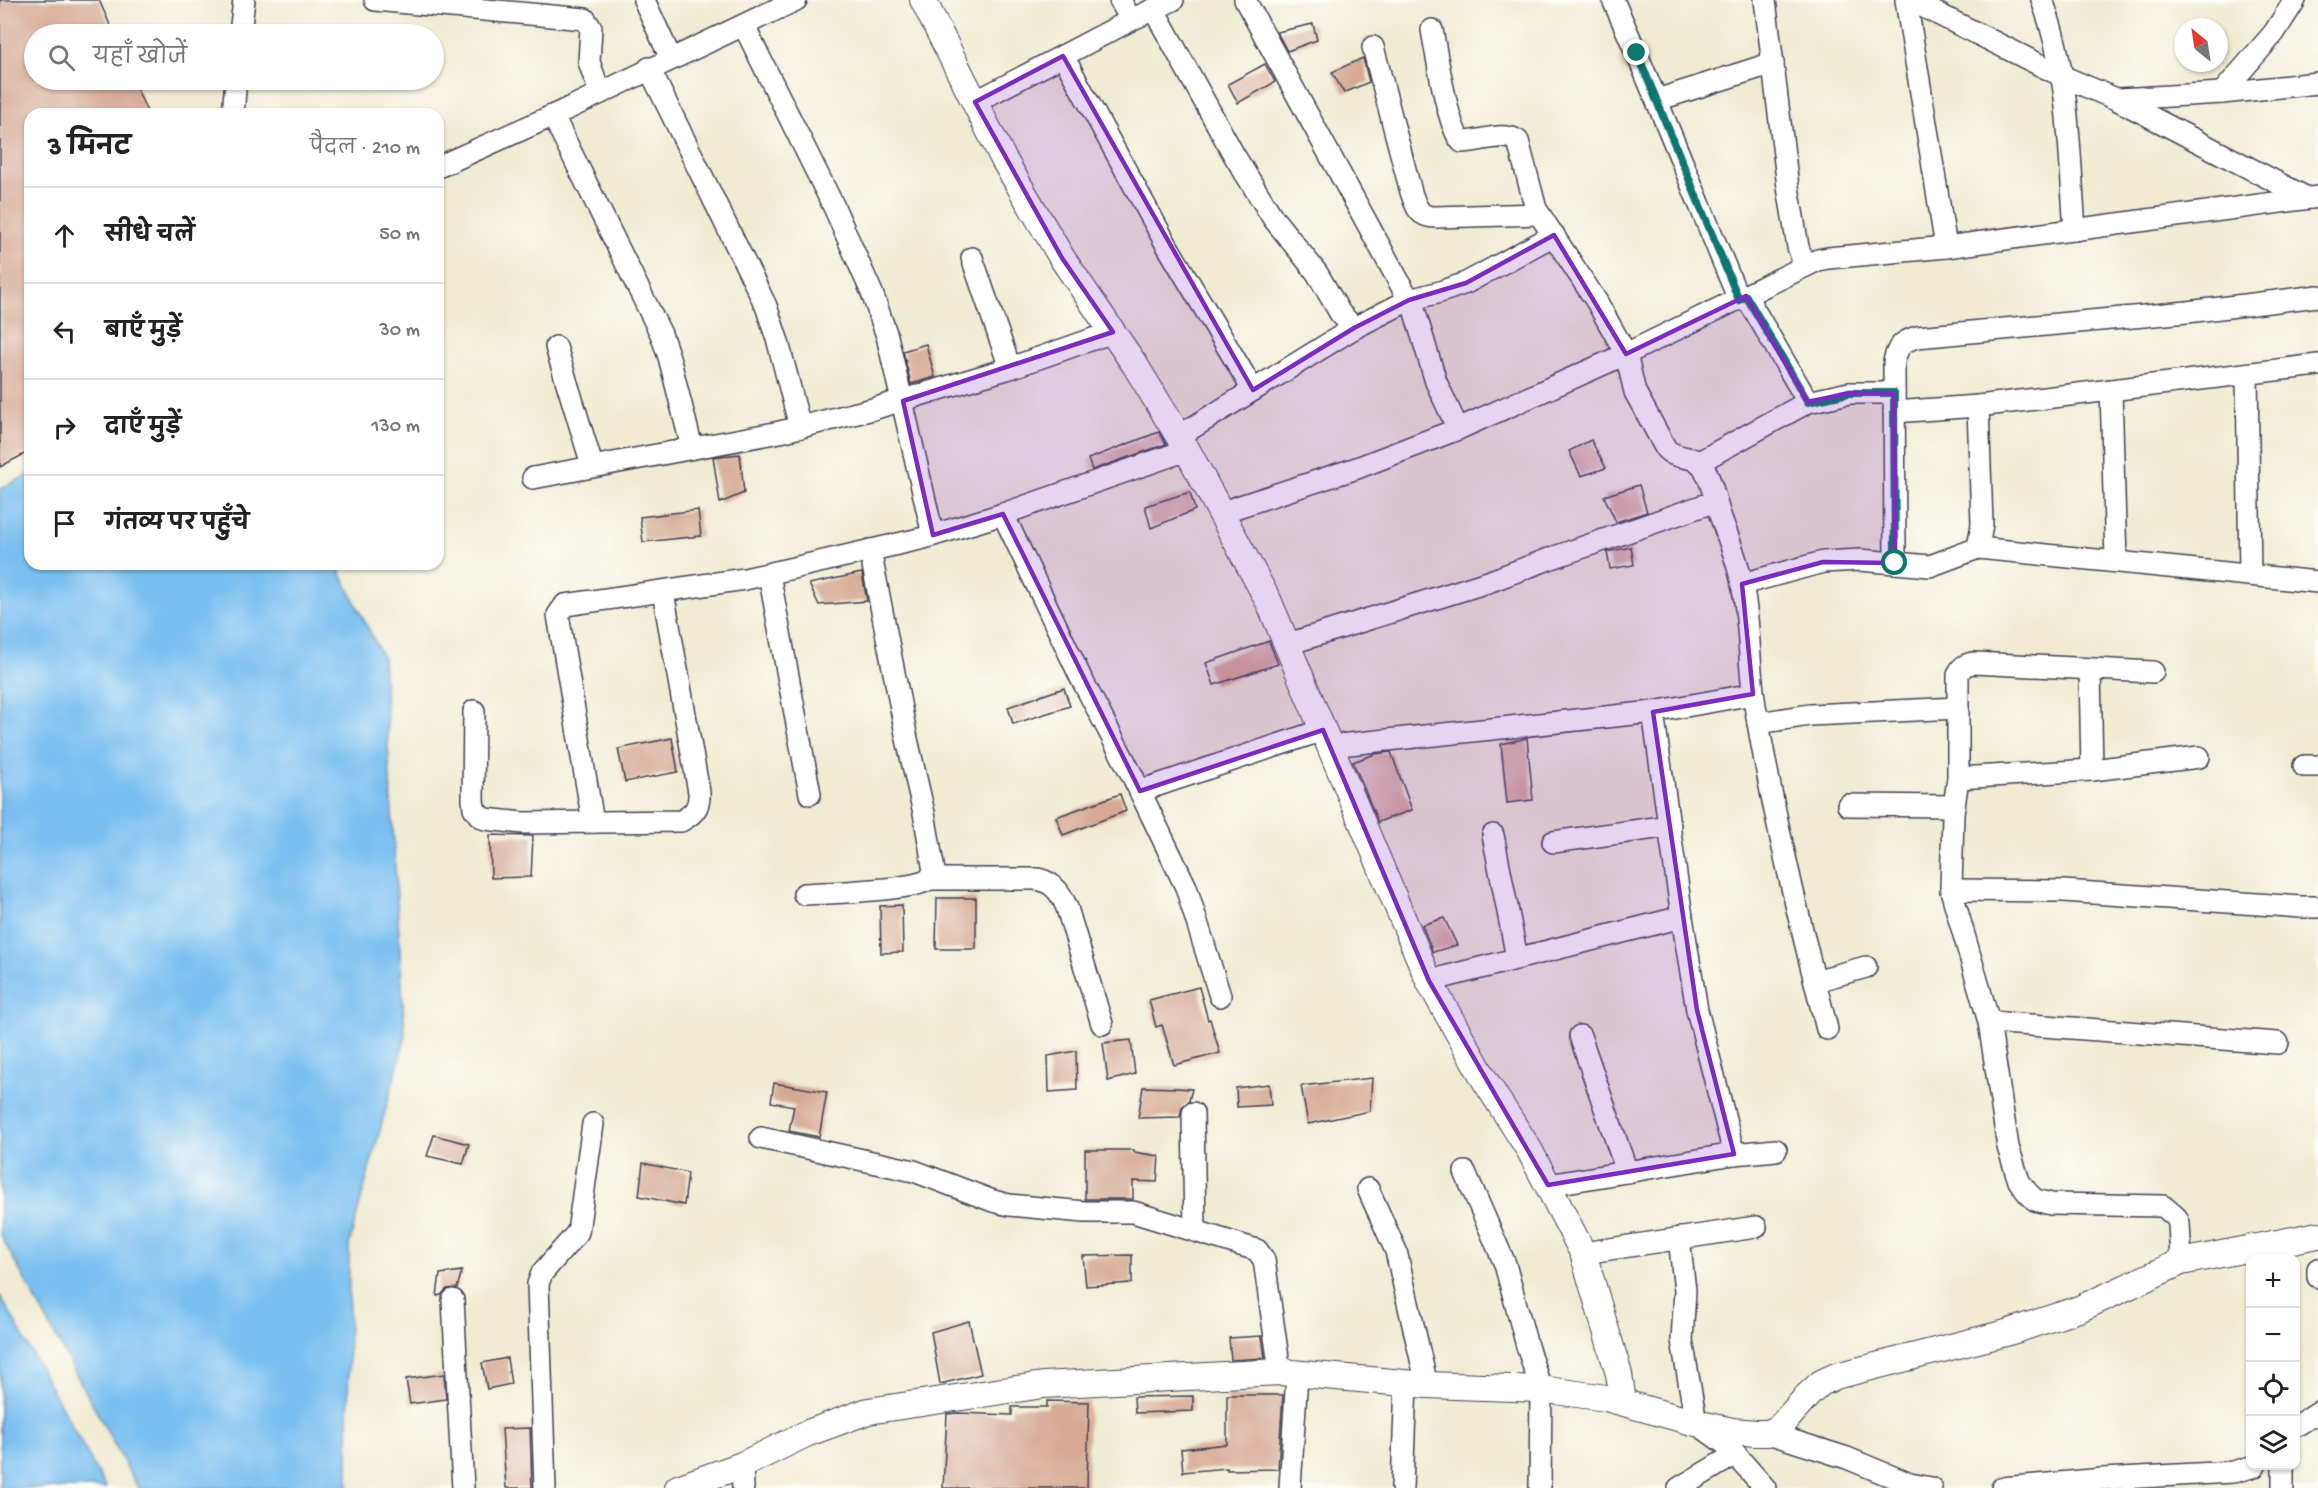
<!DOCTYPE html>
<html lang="hi">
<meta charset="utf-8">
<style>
body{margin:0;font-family:"Gochi Hand","Playpen Sans Deva",sans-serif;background:#f6f6f6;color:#222}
.controls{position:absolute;right:18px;bottom:18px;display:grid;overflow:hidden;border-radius:12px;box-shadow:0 2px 4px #0004}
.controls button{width:54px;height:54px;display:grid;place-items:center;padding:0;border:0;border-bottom:2px solid #e0e0e0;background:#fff;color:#222;font:30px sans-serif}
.compass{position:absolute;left:2174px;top:18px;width:54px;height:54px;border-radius:50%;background:#fff;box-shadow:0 2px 4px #0004;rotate:330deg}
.stop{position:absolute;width:18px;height:18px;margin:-14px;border:4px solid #0f766e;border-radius:50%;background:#fff}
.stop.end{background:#0f766e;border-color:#fff;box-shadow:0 2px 6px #0008}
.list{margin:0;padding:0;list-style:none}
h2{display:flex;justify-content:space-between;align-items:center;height:78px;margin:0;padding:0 24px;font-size:26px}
h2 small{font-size:20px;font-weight:400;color:#767676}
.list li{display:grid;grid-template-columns:39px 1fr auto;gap:18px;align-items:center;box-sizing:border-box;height:96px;padding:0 24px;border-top:2px solid #e0e0e0}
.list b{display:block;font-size:22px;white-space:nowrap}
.list em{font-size:20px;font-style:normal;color:#767676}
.icon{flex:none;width:33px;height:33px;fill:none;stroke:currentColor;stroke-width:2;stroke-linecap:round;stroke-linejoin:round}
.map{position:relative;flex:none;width:2318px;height:1488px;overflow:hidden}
.search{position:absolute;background:#fff;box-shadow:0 2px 4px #0004;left:24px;top:24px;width:420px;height:66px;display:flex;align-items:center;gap:15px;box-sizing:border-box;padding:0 21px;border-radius:33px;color:#767676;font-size:22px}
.panel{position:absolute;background:#fff;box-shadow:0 2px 4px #0004;left:24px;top:108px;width:420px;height:462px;border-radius:18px}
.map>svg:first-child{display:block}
.water{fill:#79bff1;stroke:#4e7096;stroke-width:1.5}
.building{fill:#d5a993}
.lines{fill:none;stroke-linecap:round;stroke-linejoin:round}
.minor-casing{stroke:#414052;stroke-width:24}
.tertiary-casing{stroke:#414052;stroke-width:28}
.minor{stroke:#fff;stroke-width:21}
.tertiary{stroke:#fff;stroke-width:26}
.route{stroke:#0f766e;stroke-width:8}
.marked{fill:#7b2cbf;fill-opacity:0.2;stroke:#7b2cbf;stroke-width:4.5;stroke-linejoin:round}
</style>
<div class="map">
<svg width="2318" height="1488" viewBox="0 0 2318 1488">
<rect width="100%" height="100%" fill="#fdfcf7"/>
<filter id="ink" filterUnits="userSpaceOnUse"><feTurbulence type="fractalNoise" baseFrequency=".0167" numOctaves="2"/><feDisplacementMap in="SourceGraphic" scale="12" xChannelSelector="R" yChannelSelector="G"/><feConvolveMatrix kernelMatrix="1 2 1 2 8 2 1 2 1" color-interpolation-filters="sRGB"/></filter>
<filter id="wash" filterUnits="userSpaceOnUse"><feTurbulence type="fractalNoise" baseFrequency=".008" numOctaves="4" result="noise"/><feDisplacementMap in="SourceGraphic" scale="24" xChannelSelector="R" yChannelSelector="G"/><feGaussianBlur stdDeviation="1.35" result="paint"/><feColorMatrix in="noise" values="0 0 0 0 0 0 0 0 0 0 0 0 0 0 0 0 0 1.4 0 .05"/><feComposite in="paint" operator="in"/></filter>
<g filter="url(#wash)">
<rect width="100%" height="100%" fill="#f0ebd2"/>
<g class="water">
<polygon points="30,474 30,564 336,564 383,658 405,1038 349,1244 348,1488 138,1488 0,1234 0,489"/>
<polygon points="0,1295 106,1488 0,1488"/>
</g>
<g id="blocks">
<g class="building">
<polygon points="0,0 99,0 114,34 34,34 34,80 133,80 148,114 30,114 30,451 0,467"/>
<polygon points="1313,24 1317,40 1287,51 1277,32"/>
<polygon points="1363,58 1369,82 1344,93 1332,72"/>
<polygon points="1265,64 1275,82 1238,103 1228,84"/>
<polygon points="926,344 935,377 911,384 903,351"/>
<polygon points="1159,432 1166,444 1092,470 1088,459"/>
<polygon points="1591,440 1606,468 1581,476 1569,451"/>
<polygon points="740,454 744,493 720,503 713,457"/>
<polygon points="1639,485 1647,512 1616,522 1604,496"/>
<polygon points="1190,492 1195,510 1151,528 1145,506"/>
<polygon points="698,510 701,536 643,542 640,517"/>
<polygon points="1631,547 1634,565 1610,569 1607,552"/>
<polygon points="862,573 867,601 819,605 809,584"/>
<polygon points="1269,641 1278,664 1214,685 1206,663"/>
<polygon points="1064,688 1070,706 1013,724 1008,707"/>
<polygon points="672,738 678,772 625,782 618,749"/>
<polygon points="1527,738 1533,800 1507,803 1501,744"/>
<polygon points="1391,752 1412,810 1378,822 1353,762 1375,754"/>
<polygon points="1120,794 1126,811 1063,835 1056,817"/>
<polygon points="490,835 533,836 531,877 491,878"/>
<polygon points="937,898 976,898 976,949 936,949"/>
<polygon points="902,905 903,952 881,953 880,906"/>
<polygon points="1444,918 1457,945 1433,952 1422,925"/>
<polygon points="1199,987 1208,1020 1210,1019 1220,1053 1174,1065 1162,1025 1156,1027 1149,1000"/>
<polygon points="1131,1040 1135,1074 1108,1081 1103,1043"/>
<polygon points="1076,1051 1077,1090 1049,1092 1048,1056"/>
<polygon points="1372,1078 1370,1111 1308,1124 1301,1086"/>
<polygon points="774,1083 827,1092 819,1137 789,1131 794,1106 771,1102"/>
<polygon points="1269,1084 1271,1105 1237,1107 1236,1088"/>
<polygon points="1143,1087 1175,1088 1192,1089 1189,1101 1182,1107 1180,1117 1138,1118"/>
<polygon points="434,1135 469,1144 463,1164 427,1156"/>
<polygon points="1085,1150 1134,1150 1134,1152 1159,1156 1157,1182 1133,1181 1133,1199 1085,1199"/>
<polygon points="643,1163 688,1173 684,1205 639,1196"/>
<polygon points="1132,1255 1132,1283 1086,1286 1083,1256"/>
<polygon points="462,1271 457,1288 447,1289 441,1295 437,1296 440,1274"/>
<polygon points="969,1321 981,1374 940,1384 931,1332"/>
<polygon points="1262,1336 1265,1358 1231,1360 1229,1338"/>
<polygon points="507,1358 511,1384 487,1389 482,1363"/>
<polygon points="444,1374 446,1399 410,1404 406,1379"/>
<polygon points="1227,1395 1283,1395 1278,1469 1227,1470 1227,1468 1183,1472 1181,1449 1227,1444"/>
<polygon points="1193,1396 1193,1411 1135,1413 1134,1397"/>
<polygon points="1047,1401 1089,1402 1087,1488 943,1488 947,1414 958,1413 1012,1415 1012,1407 1047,1407"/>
<polygon points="530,1428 532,1488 506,1488 502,1429"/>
</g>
</g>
</g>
<g filter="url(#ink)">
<use href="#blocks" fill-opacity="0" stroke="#414052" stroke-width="1.5"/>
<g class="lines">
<defs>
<g id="minor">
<polyline points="375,0 585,19 591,28 589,62 600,93"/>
<polyline points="644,0 671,59"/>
<polyline points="1120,0 1131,20 1173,0"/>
<polyline points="1245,0 1414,309 1436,382 1458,429"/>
<path d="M1613,0C1658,99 1697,200 1739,300"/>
<polyline points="1765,0 1788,187 1798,247 1802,258 1808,264"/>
<polyline points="1906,0 1946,247"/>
<polyline points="1910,0 2064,77 2116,99 2307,198"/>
<path d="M2042,0C2070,74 2069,152 2075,230"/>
<polyline points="1154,10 1234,155 1273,218 1317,273 1340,313 1354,328"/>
<polyline points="744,26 834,207 872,293 887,336 933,535"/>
<path d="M1432,30C1436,51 1448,130 1462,142C1479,142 1504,131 1518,141L1536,209L1597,302L1626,354L1635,392L1666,449C1679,462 1695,453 1704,468C1712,482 1715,500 1720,515C1728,538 1738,561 1742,584C1751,626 1748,669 1756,711C1774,818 1800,924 1827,1029"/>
<polyline points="240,34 244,0"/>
<path d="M1373,47L1411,192C1416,206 1418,217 1435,217L1539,214"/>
<polyline points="1063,56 1165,242 1253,390"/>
<polyline points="649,68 766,306 778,342 800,427"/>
<polyline points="2222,93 2274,33 2295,0"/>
<polyline points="2118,99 2222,93 2318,83"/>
<polyline points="1657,100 1773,63"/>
<polyline points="975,102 1131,20"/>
<polyline points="233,114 236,80"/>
<polyline points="553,116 661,334 669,357 692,448"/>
<polyline points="438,167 563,111 796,0"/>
<polyline points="972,258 1010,368"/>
<polyline points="1746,296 1808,402"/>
<polyline points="556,347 592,465"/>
<polyline points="2247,374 2250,575"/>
<polyline points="2111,390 2116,561"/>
<polyline points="1978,406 1982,524 1978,548"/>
<polyline points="1894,412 1978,406 2318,365"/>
<polyline points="1179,436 1354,328 1409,300 1440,292 1466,283 1554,235"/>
<polyline points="1699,462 1808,402 1849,393 1894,393"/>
<polyline points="533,478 780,432 873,409 1010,368 1113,332"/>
<polyline points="1222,512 1357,468 1458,429 1626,354 1818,260 1828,258 1946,247 2318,197"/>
<polyline points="1003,514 1081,678 1133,777 1186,887 1220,996"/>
<path d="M1895,563L1894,362C1897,346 1903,341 1917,337L2187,312L2318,296"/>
<polyline points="769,574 810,794"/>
<polyline points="1742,584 1823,562 1860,560 1930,566 1978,548 2318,582"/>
<polyline points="1288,644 1488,582 1549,559 1716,501"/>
<polyline points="2090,669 2092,770 2199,757"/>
<path d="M2153,672L1974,663C1965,664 1961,667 1958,675V778L1953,814L1951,890L1989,1022L2008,1147L2019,1181L2027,1192L2035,1200L2051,1204L2163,1206L2176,1217L2179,1223L2181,1262"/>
<path d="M474,711L473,800L474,808L479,815L485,819L523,823L681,821C694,814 700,807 699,792L663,592"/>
<polyline points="1653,712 1682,917 1697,1010 1734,1154"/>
<polyline points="1758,723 1810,715 1958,708"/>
<polyline points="1330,746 1653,712 1753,694"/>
<polyline points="2304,766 2318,766"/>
<polyline points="1958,778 2092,770"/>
<polyline points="1140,791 1323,730"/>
<polyline points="1848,805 1954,806"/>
<polyline points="593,822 558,615 565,605 745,579 924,538 1003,514 1187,450"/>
<polyline points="1493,835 1517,958"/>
<polyline points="1553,842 1670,826"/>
<path d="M930,879H1038C1054,883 1061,893 1067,908L1102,1024"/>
<polyline points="1951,890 2063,891 2301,907 2318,907"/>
<path d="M804,894C823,893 919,890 929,879C930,879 933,872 934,871L924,813L907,739L870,550"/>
<polyline points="1429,981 1682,917"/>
<polyline points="1815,981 1866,967"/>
<polyline points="1989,1022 2278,1043"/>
<polyline points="1580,1036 1627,1172"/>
<polyline points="1193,1113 1195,1230"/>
<polyline points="761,1138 914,1171 993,1201 1009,1205 1084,1212 1133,1212 1257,1250 1264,1260 1280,1372"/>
<polyline points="1465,1172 1505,1264 1527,1346 1541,1389 1540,1488"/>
<polyline points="1548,1185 1734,1154 1776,1150"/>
<polyline points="1368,1189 1396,1251 1427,1385"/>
<polyline points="1679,1238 1685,1291 1682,1340 1696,1423 1728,1446 1765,1488"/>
<polyline points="1583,1253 1756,1227"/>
<polyline points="2318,1269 2318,1277"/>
<polyline points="453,1300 463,1488"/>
<polyline points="2296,1426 2318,1412"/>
<polyline points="1768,1433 1847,1458 1910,1484 1931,1488"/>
<polyline points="742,1465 743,1488"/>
<polyline points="545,1488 538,1284 542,1273 578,1232 593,1124"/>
<polyline points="1290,1488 1297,1374"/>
<polyline points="1402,1488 1406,1383"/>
<polyline points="1679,1488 1736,1454"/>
<polyline points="2002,1488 2103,1479 2233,1472 2255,1466"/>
<polyline points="2283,1488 2283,1466"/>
</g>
<g id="tertiary">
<polyline points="923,0 1004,160 1062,258 1135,365 1187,450 1269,602 1429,981 1486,1082 1530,1151 1583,1253 1619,1374 1623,1402"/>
<polyline points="678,1488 742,1465 808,1433 868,1411 1043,1385 1280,1372 1427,1385 1541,1389 1606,1398 1696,1423 1732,1431 1756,1433 1768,1433 1779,1428 1809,1394 1821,1383 1836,1376 2006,1333 2079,1309 2181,1262 2318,1235"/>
</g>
</defs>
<use href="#minor" class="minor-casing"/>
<use href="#tertiary" class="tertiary-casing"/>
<use href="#minor" class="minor"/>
<use href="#tertiary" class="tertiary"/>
</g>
</g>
<g class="lines" filter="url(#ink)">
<polyline class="route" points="1637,53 1739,300 1746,296 1808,402 1849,393 1894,393 1895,563"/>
</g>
<path class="marked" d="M1063,56L1253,390L1354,328L1409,300L1466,283L1554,235L1626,354L1746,296L1808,402L1849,393H1894L1895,563L1823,562L1742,584L1753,694L1653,712L1697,1010L1734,1154L1548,1185L1429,981L1323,730L1140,791L1003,514L933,535L903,401L1113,332L1062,258L975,102Z"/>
</svg>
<div class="controls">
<button>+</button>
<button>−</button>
<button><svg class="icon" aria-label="locate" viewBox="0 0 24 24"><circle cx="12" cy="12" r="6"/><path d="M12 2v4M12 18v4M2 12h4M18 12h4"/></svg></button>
<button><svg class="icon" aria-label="layers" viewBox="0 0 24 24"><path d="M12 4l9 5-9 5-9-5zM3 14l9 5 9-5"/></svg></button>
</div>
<svg class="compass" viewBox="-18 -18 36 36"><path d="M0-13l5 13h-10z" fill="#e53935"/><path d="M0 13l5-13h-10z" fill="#767676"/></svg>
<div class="stop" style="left:1895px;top:563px"></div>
<div class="stop end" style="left:1637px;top:53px"></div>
<div class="search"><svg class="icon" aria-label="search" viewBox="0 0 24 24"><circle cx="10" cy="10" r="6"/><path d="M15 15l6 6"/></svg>यहाँ खोजें</div>
<section class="panel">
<h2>3 मिनट<small>पैदल · 210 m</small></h2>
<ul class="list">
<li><svg class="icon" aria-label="ahead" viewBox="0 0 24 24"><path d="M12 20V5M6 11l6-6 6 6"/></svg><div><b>सीधे चलें</b></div><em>50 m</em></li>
<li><svg class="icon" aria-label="left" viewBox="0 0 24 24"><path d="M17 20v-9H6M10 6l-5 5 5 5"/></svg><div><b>बाएँ मुड़ें</b></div><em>30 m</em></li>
<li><svg class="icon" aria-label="right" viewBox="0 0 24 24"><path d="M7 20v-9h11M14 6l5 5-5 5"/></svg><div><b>दाएँ मुड़ें</b></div><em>130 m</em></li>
<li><svg class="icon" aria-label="arrive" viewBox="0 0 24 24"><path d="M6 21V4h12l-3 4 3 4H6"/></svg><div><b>गंतव्य पर पहुँचे</b></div></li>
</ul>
</section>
</div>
